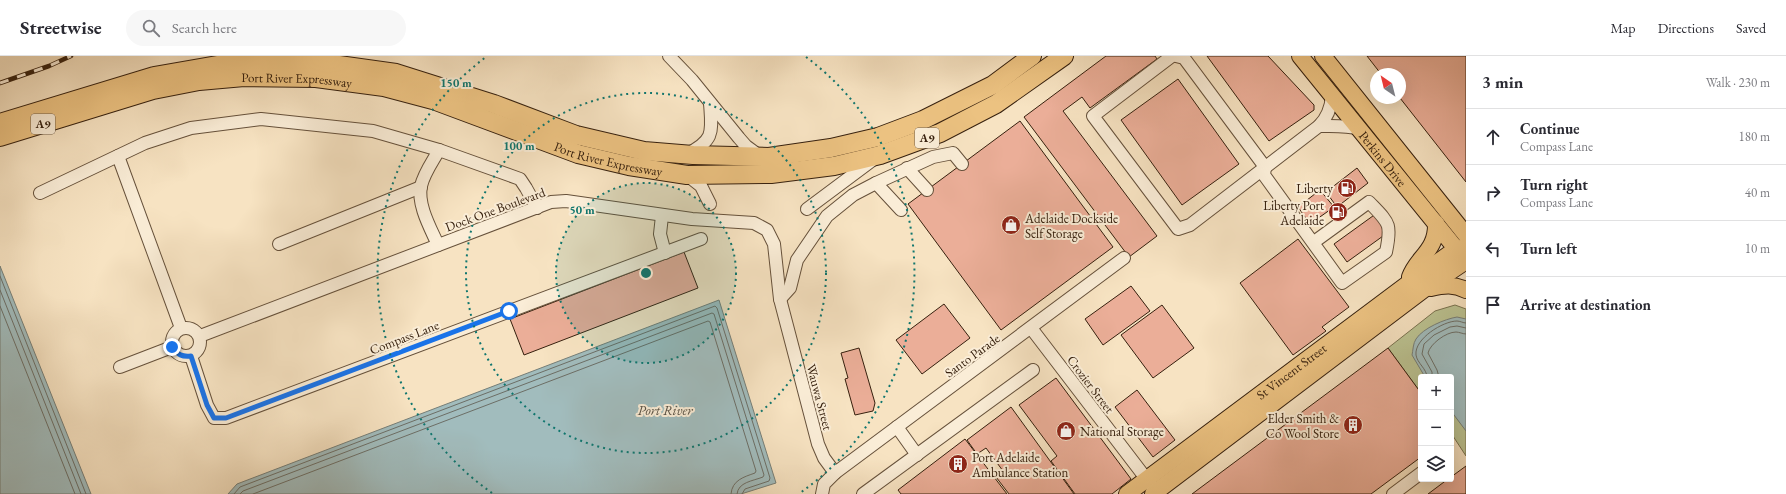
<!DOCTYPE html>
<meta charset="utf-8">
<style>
body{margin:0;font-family:"EB Garamond",serif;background:#f7f7f7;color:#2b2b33}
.controls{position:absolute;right:12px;bottom:12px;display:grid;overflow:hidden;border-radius:4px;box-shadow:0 4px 16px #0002}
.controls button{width:36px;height:36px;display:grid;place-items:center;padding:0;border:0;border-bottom:1px solid #e1e1e2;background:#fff;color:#2b2b33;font:20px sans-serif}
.compass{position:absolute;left:1370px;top:12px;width:36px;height:36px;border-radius:50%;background:#fff;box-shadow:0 4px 16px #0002;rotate:325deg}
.stop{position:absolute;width:12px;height:12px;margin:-9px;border:3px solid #1a73e8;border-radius:50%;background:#fff}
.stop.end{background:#1a73e8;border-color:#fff;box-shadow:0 1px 4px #0008}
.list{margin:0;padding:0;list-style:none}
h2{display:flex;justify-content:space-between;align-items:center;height:52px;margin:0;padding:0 16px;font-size:17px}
h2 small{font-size:13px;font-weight:400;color:#7c7c81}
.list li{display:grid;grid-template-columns:26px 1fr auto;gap:12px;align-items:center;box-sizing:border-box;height:56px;padding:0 16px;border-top:1px solid #e1e1e2}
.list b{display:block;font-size:15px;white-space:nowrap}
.list p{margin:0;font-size:13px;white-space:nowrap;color:#7c7c81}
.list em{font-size:13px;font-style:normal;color:#7c7c81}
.icon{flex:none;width:22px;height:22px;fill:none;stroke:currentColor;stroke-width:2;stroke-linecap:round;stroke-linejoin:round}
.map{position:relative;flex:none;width:1466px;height:438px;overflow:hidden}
header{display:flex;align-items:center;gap:24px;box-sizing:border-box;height:56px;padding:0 20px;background:#fff;border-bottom:1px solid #e1e1e2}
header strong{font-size:19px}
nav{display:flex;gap:22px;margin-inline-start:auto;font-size:14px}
.search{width:280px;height:36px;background:#f7f7f7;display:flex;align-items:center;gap:10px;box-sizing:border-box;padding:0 14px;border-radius:22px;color:#7c7c81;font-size:15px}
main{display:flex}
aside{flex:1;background:#fff}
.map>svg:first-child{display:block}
.green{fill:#bcc493;stroke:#797250}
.water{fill:#a1bcbd;stroke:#767e77}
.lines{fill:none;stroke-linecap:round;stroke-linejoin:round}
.shore{stroke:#6c6e66;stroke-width:1}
.building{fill:#ebae98;stroke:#36200e}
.minor-casing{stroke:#66513b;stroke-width:14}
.major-casing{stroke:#36200e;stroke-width:18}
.highway-casing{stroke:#36200e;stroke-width:20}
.minor{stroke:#faedd7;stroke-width:12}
.major{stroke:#ecc281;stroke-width:16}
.highway{stroke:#ecc281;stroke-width:18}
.rail-casing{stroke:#36200e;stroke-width:4.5}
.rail{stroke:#faedd7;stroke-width:3;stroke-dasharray:9;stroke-linecap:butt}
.route{stroke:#1a73e8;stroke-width:5}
.ring{fill:none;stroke:#0f766e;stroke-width:2;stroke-dasharray:2 4}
.labels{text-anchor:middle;stroke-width:4;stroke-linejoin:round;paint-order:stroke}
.shield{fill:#faedd7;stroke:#715e4a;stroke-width:1}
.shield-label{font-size:12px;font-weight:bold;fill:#36200e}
.street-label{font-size:13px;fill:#36200e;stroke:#faedd7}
.poi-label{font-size:13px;fill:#36200e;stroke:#faedd7;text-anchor:end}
.water-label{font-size:14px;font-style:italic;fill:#564f43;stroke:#faedd7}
.centre{fill:#0f766e;stroke:#faedd7;stroke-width:2}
.ring-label{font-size:12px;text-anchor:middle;font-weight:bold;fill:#0f766e;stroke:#faedd7;stroke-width:4;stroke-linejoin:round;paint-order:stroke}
</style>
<header>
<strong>Streetwise</strong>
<div class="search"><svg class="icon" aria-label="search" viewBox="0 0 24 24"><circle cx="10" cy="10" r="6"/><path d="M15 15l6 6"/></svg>Search here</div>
<nav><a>Map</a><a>Directions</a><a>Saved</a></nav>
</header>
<main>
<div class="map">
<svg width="1466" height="438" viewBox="0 0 1466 438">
<rect width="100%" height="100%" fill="#f7e3c2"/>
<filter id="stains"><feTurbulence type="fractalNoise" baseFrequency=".005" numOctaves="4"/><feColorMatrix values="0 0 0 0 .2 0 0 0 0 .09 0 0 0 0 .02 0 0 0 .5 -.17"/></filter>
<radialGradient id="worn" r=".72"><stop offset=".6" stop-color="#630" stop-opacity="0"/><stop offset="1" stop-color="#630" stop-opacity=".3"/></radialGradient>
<polygon class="green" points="1455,249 1466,253 1466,400 1451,377 1451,321 1421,321 1421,337 1388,292 1435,255"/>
<g class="water">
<polygon points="0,210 91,438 0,438"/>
<polygon points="719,244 776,427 741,438 228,438 237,428"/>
<path d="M1457,261L1466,263V375L1451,355V321H1425L1412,299C1413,295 1413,287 1416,283C1423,272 1445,263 1457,261Z"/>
</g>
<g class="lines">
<g class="shore">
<polyline points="0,220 86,438"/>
<polyline points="0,234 81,438"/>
<polyline points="0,250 75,438"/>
<path d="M1427,321C1427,313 1417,307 1416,299C1414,283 1443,265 1457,265C1460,265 1463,267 1466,267"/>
<polyline points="1432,321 1432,316 1422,298 1424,288 1434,279 1450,271 1457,270 1466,272"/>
<path d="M1439,321L1437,314L1428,297C1430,288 1446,276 1456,276C1459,276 1463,278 1466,278"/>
<polyline points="234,438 240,431 715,250 717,252 770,422 769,425 745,433 742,438"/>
<path d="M240,438L243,435L712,257L714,258L764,419L763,421C753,425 738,426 737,438"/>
<path d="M253,438L708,265L710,266L756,415L755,417C744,421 732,424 731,438"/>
</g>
</g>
<g class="building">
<polygon points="1106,0 1155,0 1157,3 1090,52 1082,41 1063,55 1157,180 1129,201 1024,61"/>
<polygon points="1207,0 1268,0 1314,49 1314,54 1269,85"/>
<polygon points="1367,0 1466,0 1466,126 1400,42 1400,18 1381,18"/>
<polygon points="1178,23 1239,108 1182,149 1121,64"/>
<polygon points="1020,65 1113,191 1001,274 908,148"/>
<polygon points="1357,112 1368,127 1337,151 1326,136"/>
<polygon points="1320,134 1334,151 1310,168 1298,151"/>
<polygon points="1377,157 1390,175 1347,206 1334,188"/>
<polygon points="1298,183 1349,251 1322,271 1326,275 1293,299 1240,227"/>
<polygon points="684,196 698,232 524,299 510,263"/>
<polygon points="1131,230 1150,255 1103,289 1085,263"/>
<polygon points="944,248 970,282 922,318 896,284"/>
<polygon points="1162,249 1194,292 1153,322 1121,279"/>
<polygon points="859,292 875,347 873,355 855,359 845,323 848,322 841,297"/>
<polygon points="1388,292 1421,337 1421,401 1371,438 1192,438"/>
<polygon points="1056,322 1131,423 1112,438 1075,438 1051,405 1057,400 1019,349"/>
<polygon points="1137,334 1175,384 1153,401 1115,351"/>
<polygon points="1011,351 1074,438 1009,438 996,421 1003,415 986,392 977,398 967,384"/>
<polygon points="965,383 1007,438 901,438 898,434"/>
<polygon points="1466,410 1466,438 1428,438 1448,423 1451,423 1451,421"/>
</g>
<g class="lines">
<defs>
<g id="minor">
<polyline points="669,0 692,24 739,82 746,90 761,101"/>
<path d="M1172,0L1093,60L1178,173L1190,169L1319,70C1328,61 1331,52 1332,40"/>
<path d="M1176,0L1184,2L1265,111L1264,119L1342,227L1386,196C1392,167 1389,167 1369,146L1314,186"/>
<path d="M1319,70C1333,70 1346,69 1360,73"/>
<path d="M687,98C715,84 712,76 710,47"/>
<polyline points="118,100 181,272"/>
<polyline points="907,112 927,134"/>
<polyline points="687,119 701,130 710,148"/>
<polyline points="876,127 901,154"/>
<polyline points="40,137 145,87 191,72 261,63 373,75 439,94 520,123 526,132 537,152"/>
<polyline points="807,153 874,103"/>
<polyline points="662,160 660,178 665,197"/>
<polyline points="279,188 421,131"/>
<path d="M438,189C431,173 417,149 421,130C424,117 433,105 439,94"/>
<polyline points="780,243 790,232 797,204 827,160 853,139 876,127 933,101 953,97 962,108"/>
<circle cx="186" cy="286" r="14"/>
<polyline points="1031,272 1151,429"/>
<polyline points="200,280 551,146 566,145 692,163 754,167 767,174 774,188 780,243 818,388 824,402 835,417"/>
<polyline points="191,300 207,349 214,362 226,362 701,183"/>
<polyline points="120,311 172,291"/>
<polyline points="897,371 917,399"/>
<polyline points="822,438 824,428 835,417 1124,202"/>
<polyline points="863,438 1033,314"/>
<polyline points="1393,438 1421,417"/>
</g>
<g id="major">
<path id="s1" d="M1300,0L1462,200"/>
<polyline points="1323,0 1466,179"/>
<path d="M1410,221C1417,201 1437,195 1436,167"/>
<path d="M1431,232C1444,229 1454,228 1466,234"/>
<path id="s2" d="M1127,438L1409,227L1456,193L1466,191"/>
<polyline points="1153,438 1423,234 1466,205"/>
</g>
<g id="highway">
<polyline points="0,67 154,20 241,5 318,6 396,17 494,48 576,79 644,95 693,99 769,101 831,92 878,81 923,64 993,29 1032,0"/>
<path id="s3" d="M0,81L153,34L199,25L244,21L316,22L384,31L433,44L578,98L629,110L687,119L771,118L834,110L880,99L940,77L996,48L1064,0"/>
</g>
</defs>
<use href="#minor" class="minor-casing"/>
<use href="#major" class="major-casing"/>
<use href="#highway" class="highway-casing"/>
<use href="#minor" class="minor"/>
<use href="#major" class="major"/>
<use href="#highway" class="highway"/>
<defs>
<polyline id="rail" points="0,27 49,10 71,0"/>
</defs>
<use href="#rail" class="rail-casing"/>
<use href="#rail" class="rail"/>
</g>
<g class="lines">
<path class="route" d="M172,291C178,299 182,301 191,300L207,349L214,362H226L509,255"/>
</g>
<circle cx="646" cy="217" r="90" fill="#0f766e" fill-opacity=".12"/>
<g class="ring">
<circle cx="646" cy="217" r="90"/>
<circle cx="646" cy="217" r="180"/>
<path d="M492 437A269 269 0 0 1 486 1M806 1A269 269 0 0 1 800 437"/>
</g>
<defs>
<symbol id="fuel-disc" viewBox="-11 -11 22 22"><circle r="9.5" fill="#8f2418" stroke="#faedd7"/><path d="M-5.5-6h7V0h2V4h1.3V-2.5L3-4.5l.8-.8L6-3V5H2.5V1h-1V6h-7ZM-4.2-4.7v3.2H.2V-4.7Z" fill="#fff"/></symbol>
<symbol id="shop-disc" viewBox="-11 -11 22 22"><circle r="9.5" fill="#8f2418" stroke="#faedd7"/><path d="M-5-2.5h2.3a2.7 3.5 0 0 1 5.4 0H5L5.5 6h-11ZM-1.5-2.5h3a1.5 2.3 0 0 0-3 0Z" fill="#fff"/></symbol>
<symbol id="building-disc" viewBox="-11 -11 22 22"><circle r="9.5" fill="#8f2418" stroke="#faedd7"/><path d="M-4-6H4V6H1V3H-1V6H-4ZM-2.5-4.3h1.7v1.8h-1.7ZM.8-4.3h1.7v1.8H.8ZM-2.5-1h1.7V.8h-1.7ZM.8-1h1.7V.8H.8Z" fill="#fff"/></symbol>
</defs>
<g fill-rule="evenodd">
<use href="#fuel-disc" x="1336" y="121" width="22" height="22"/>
<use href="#fuel-disc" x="1327" y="145" width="22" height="22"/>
<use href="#shop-disc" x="1000" y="158" width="22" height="22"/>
<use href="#building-disc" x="1342" y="358" width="22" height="22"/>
<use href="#shop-disc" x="1055" y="364" width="22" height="22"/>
<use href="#building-disc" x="947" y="397" width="22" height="22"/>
</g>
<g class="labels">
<g class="shield">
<rect x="31" y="58" width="24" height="20" rx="3"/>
<rect x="915" y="72" width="24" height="20" rx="3"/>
</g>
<g class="shield-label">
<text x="43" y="72">A9</text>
<text x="927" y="86">A9</text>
</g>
<g class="street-label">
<text dy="5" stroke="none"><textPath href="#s3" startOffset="305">Port River Expressway</textPath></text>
<text dy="5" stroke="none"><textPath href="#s3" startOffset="629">Port River Expressway</textPath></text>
<text dy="5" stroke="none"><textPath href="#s1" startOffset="132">Perkins Drive</textPath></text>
<text transform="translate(495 153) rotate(-20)" y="5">Dock One Boulevard</text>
<text transform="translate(404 281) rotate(-21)" y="5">Compass Lane</text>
<text transform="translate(972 299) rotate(-36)" y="5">Santo Parade</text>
<text dy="5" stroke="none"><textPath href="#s2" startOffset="205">St Vincent Street</textPath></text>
<text transform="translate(1091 328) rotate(53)" y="5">Crozier Street</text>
<text transform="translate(820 341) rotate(75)" y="5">Wauwa Street</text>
</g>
<g class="poi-label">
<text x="1333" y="137">Liberty</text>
<text x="1324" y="154">Liberty Port<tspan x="1324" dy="15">Adelaide</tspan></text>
<text x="1025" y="167" text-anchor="start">Adelaide Dockside<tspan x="1025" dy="15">Self Storage</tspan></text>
<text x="1339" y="367">Elder Smith &amp;<tspan x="1339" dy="15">Co Wool Store</tspan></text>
<text x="1080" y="380" text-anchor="start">National Storage</text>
<text x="972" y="406" text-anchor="start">Port Adelaide<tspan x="972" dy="15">Ambulance Station</tspan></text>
</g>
<g class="water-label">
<text x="665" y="359">Port River</text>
</g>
</g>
<circle cx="646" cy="217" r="6" class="centre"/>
<g class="ring-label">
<text x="456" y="31">150 m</text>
<text x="519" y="94">100 m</text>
<text x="582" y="158">50 m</text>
</g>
<rect width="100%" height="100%" filter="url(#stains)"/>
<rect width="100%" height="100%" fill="url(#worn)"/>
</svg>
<div class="controls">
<button>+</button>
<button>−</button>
<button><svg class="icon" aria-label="layers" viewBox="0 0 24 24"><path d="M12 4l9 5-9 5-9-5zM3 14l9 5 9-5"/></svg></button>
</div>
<svg class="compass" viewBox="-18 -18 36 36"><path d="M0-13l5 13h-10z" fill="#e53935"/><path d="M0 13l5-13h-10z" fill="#7c7c81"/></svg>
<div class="stop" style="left:509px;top:255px"></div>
<div class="stop end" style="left:172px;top:291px"></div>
</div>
<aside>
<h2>3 min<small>Walk · 230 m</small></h2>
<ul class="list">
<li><svg class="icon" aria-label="ahead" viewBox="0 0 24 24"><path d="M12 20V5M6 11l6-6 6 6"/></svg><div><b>Continue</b><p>Compass Lane</p></div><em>180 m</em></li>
<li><svg class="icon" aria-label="right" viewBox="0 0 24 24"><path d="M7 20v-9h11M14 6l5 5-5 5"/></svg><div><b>Turn right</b><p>Compass Lane</p></div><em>40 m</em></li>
<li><svg class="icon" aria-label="left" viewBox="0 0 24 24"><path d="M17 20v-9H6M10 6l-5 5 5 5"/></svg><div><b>Turn left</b></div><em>10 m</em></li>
<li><svg class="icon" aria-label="arrive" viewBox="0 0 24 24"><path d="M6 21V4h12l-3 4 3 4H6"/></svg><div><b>Arrive at destination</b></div></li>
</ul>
</aside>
</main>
